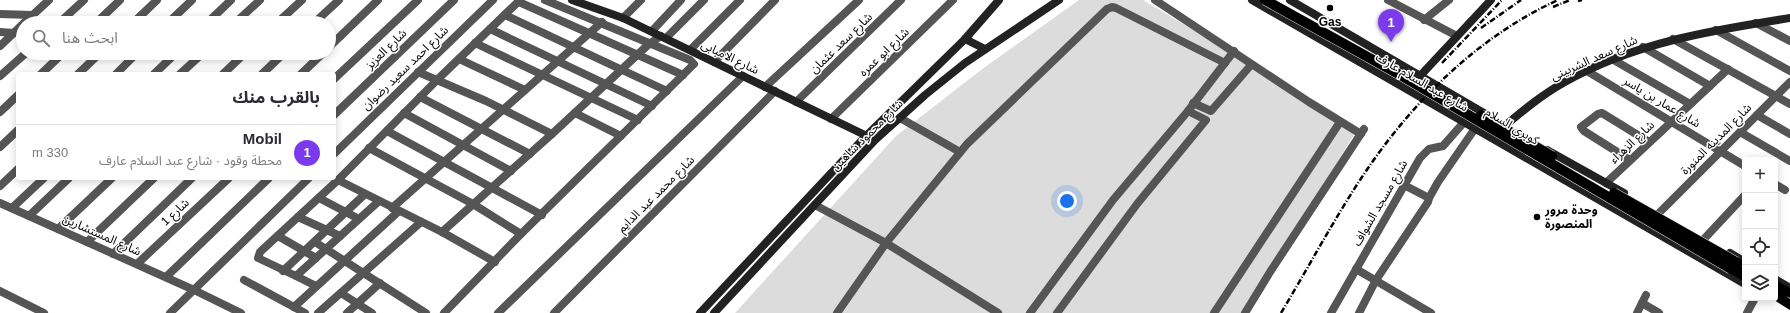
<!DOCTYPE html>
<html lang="ar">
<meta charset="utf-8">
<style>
body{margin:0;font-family:Helvetica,"Noto Sans Arabic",sans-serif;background:#f2f2f3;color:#2b2b33;direction:rtl}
.controls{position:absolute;right:12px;bottom:12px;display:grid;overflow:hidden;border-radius:4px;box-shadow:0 2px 10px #0003}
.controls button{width:36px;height:36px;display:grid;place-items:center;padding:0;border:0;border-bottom:1px solid #e1e1e2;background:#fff;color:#2b2b33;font:20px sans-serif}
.you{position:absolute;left:1067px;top:201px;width:14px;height:14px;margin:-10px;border:3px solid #fff;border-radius:50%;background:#1a73e8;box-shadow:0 0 0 6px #1a73e833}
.badge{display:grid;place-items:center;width:26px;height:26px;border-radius:50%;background:#7c3aed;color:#fff;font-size:13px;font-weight:700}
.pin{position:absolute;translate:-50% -33px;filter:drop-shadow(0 1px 2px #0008)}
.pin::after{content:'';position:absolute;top:21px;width:14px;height:12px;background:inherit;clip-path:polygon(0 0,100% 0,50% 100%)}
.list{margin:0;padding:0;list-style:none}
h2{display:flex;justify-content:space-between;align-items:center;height:52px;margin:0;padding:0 16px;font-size:17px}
h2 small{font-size:13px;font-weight:400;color:#7c7c81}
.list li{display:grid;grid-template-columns:26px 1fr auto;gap:12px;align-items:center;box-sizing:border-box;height:56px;padding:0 16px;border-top:1px solid #e1e1e2}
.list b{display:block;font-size:15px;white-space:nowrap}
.list p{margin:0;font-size:13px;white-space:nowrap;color:#7c7c81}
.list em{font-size:13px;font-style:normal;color:#7c7c81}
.icon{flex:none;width:22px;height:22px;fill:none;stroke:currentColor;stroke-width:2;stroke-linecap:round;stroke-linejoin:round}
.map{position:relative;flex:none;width:1790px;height:313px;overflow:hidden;direction:ltr}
.search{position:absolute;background:#fff;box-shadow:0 2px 10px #0003;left:16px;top:16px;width:320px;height:44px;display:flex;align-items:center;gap:10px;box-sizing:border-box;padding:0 14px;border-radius:22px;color:#7c7c81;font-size:15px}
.panel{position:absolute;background:#fff;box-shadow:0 2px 10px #0003;left:16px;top:72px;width:320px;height:108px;border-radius:4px;direction:rtl}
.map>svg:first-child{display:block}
.green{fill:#dcdcdc}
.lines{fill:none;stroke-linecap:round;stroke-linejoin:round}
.primary-casing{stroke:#dbdbdb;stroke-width:1}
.street{stroke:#555;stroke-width:8}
.secondary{stroke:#222;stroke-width:8}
.primary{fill:#000;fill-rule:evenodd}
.rail{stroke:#000;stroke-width:2.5;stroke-dasharray:6 2 1 2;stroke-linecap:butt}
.primary-bridge-casing{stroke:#dbdbdb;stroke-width:11;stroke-linecap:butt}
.primary-bridge{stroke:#000;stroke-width:10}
.poi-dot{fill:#000;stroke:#fff;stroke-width:1.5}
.labels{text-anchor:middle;stroke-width:3;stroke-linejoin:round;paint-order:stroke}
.poi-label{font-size:12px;font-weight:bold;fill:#000;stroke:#fff}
.street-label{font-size:12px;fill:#000;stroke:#fff}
</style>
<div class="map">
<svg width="1790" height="313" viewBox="0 0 1790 313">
<rect width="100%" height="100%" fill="#fff"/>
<polygon class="green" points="1079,0 1143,0 1358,128 1246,313 735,313 896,136 981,70"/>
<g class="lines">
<defs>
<g id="primary">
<polygon points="1736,257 1745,262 1745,282 1727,272 1726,269 1727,266 1732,265 1731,262 1732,259"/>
<polygon points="1775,280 1790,288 1790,298 1786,296 1790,299 1790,310 1771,298 1775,298"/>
</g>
</defs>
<use href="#primary" class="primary-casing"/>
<g class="street">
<polyline points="1155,0 1309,102 1361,134"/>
<polyline points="1388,0 1457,36"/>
<polyline points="519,2 683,75"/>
<polyline points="0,14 32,15"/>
<polyline points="505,15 667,91"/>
<polyline points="623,18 641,0"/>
<polyline points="1424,20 1449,0"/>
<polyline points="24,23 49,0"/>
<polyline points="59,23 84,0"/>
<polyline points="96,23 120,0"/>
<polyline points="133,23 157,0"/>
<polyline points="168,23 192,0"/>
<polyline points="207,23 231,0"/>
<polyline points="235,23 260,0"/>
<polyline points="277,23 302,0"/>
<polyline points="314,23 339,0"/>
<polyline points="1756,23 1790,41"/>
<polyline points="490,29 652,106"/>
<polyline points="1716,30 1790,71"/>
<polyline points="652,31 681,0"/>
<polyline points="0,32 14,33"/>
<polyline points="666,38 704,0"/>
<polyline points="1673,39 1790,104"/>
<polyline points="475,43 638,120"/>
<polyline points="0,46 23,24"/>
<polyline points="329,47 378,0"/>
<polyline points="1643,47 1710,86"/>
<polyline points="690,50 740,0"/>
<polyline points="459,59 525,90"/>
<polyline points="1612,59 1690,104"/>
<polyline points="714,62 775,0"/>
<polyline points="1587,71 1745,166"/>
<polyline points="418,72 486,101 552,134"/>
<polyline points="41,74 63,53"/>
<polyline points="78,74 100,53"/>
<polyline points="116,74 137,53"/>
<polyline points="154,74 176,53"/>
<polyline points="180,74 203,53"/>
<polyline points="223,74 245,53"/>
<polyline points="262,74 284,53"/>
<polyline points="301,74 323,53"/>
<polyline points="0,76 26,53"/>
<polyline points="334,79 418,0"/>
<polyline points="765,87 859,0"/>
<polyline points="420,97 530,154"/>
<polyline points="796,102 901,0"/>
<polyline points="1193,103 1211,111 1251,65"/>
<polyline points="0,112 18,95"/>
<polyline points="404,113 511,171"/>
<polyline points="575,113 621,136"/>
<polyline points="334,115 454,0"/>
<polyline points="1757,115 1790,134"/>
<polyline points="900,118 960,152"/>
<polyline points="831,119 953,0"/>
<polyline points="387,131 542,215"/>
<polyline points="1740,132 1790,161"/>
<polyline points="0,147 18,130"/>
<polyline points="369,148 473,204 521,234"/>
<polyline points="334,154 493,0"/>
<polyline points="1630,160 1584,131 1581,127 1598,114 1602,113 1649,142"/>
<polyline points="338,180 442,232 495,262"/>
<polyline points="1606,183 1728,69"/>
<polyline points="1775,184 1785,190"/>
<polyline points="0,186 18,169"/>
<polyline points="319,198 359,219"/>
<polyline points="1429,198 1438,182 1476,127"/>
<polyline points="379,201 296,276 258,258 260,252 338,180 438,79 520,0"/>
<polyline points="0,203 194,290 241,313"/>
<polyline points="815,205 886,243 998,313"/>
<polyline points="12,208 44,178"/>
<polyline points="392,208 602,22"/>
<polyline points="1659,213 1790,82"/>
<polyline points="29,216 69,178"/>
<polyline points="298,217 340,236"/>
<polyline points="58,229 112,178"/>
<polyline points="442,232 552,134 649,44 661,36"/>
<polyline points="278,236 316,258"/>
<polyline points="1704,239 1745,195"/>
<polyline points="87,242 154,178"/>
<polyline points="315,242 426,313"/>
<polyline points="113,254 192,178"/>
<polyline points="137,264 229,178"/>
<polyline points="1356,269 1431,313"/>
<polyline points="283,271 365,194"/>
<polyline points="296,276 316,286"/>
<polyline points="166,277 269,178"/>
<polyline points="244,280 305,313"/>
<polyline points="0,291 44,313"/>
<polyline points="341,293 372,313"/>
<polyline points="1642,303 1659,313"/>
<polyline points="294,307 399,211"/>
<polyline points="170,313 309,178"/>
<polyline points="318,313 421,222"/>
<polyline points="347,313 380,283"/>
<polyline points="444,313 521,234 694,64 690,60 545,0"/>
<polyline points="498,313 743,76"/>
<polyline points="554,313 775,91"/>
<polyline points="837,313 886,243 967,144 1107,9 1112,7 1116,8 1225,63"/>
<polyline points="1030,313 1113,200 1188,111 1234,51"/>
<polyline points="1057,313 1137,204 1206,120 1188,111"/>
<polyline points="1214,313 1340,122"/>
<polyline points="1245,313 1270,272 1364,129"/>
<polyline points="1331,313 1420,158 1429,149 1443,146 1465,121"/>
<polyline points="1359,313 1376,280 1428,202 1429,198 1404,185"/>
<polyline points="1637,313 1646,295"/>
<polyline points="1747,313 1755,298"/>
</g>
<g class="secondary">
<polyline points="572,0 623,18 869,137"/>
<polyline points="1252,0 1745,284"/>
<polyline points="1290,0 1489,116"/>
<polyline points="965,39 985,49"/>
<polyline points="1420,76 1491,0"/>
<path d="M1500,130C1520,113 1540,96 1563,83C1632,43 1713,30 1790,18"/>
<polyline points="1547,150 1624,193"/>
<polyline points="1730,253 1745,262"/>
<polyline points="1775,279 1790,288"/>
<polyline points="700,313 866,136 965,39 999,0"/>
<polyline points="714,313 875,140 925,95 965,63 1059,0"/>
</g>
<use href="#primary" class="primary"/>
<g class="rail">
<polyline points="1578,1 1582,0"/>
<polyline points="1553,7 1570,0"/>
<polyline points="1481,28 1521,0"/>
<polyline points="1442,63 1502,0"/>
<path d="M1281,313C1308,268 1333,221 1362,177C1411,103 1477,37 1558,0"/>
</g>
<defs>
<g id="primary-bridge">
<polyline points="1265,0 1402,76 1731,269"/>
<polyline points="1481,115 1552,156"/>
<polyline points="1614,193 1736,262"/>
</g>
</defs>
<use href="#primary-bridge" class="primary-bridge-casing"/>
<use href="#primary-bridge" class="primary-bridge"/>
</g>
<g class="poi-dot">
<circle cx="1330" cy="8" r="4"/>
<circle cx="1537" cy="217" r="4"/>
</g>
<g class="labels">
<g class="poi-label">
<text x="1330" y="26">Gas</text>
<text x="1545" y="214" text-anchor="start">وحدة مرور<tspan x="1545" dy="14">المنصورة</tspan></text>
</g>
<g class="street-label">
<text transform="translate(841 43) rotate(-44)" y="4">شارع سعد عثمان</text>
<text transform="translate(386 49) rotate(-44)" y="4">شارع العزيز</text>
<text transform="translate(884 52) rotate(-44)" y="4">شارع ابو عمره</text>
<text transform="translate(730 57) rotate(26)" y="4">شارع الامبابى</text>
<text transform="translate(1594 58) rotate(-24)" y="4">شارع سعد الشربينى</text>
<text transform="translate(405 68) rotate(-44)" y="4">شارع احمد سعيد رضوان</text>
<text transform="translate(1422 82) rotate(30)" y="4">شارع عبد السلام عارف</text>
<text transform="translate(1662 102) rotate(31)" y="4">شارع عمار بن ياسر</text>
<text transform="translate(1512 126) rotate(31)" y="4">كوبري السلام</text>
<text transform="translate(867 135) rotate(-45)" y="4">شارع محمود شاهين</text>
<text transform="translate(1716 139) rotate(-45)" y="4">شارع المدينه المنورة</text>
<text transform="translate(1632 142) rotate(-43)" y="4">شارع الزهراء</text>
<text transform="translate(656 194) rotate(-45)" y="4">شارع محمد عبد الدايم</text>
<text transform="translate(1380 203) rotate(-60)" y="4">شارع مسجد الشواف</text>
<text transform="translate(175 212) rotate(-43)" y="4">شارع 1</text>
<text transform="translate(102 235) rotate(24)" y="4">شارع المستشارين</text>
</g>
</g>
</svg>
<div class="controls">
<button>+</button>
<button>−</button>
<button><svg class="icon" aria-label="locate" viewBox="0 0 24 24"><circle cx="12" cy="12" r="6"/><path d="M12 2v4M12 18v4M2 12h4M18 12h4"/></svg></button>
<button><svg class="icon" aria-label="layers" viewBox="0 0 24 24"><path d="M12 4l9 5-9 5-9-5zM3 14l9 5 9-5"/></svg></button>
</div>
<div class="you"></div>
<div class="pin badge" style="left:1391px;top:42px">1</div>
<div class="search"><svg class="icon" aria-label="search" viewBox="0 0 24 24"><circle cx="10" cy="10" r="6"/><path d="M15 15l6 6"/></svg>ابحث هنا</div>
<section class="panel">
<h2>بالقرب منك<small></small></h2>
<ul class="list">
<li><span class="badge">1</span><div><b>Mobil</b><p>محطة وقود · شارع عبد السلام عارف</p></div><em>330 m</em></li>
</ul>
</section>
</div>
